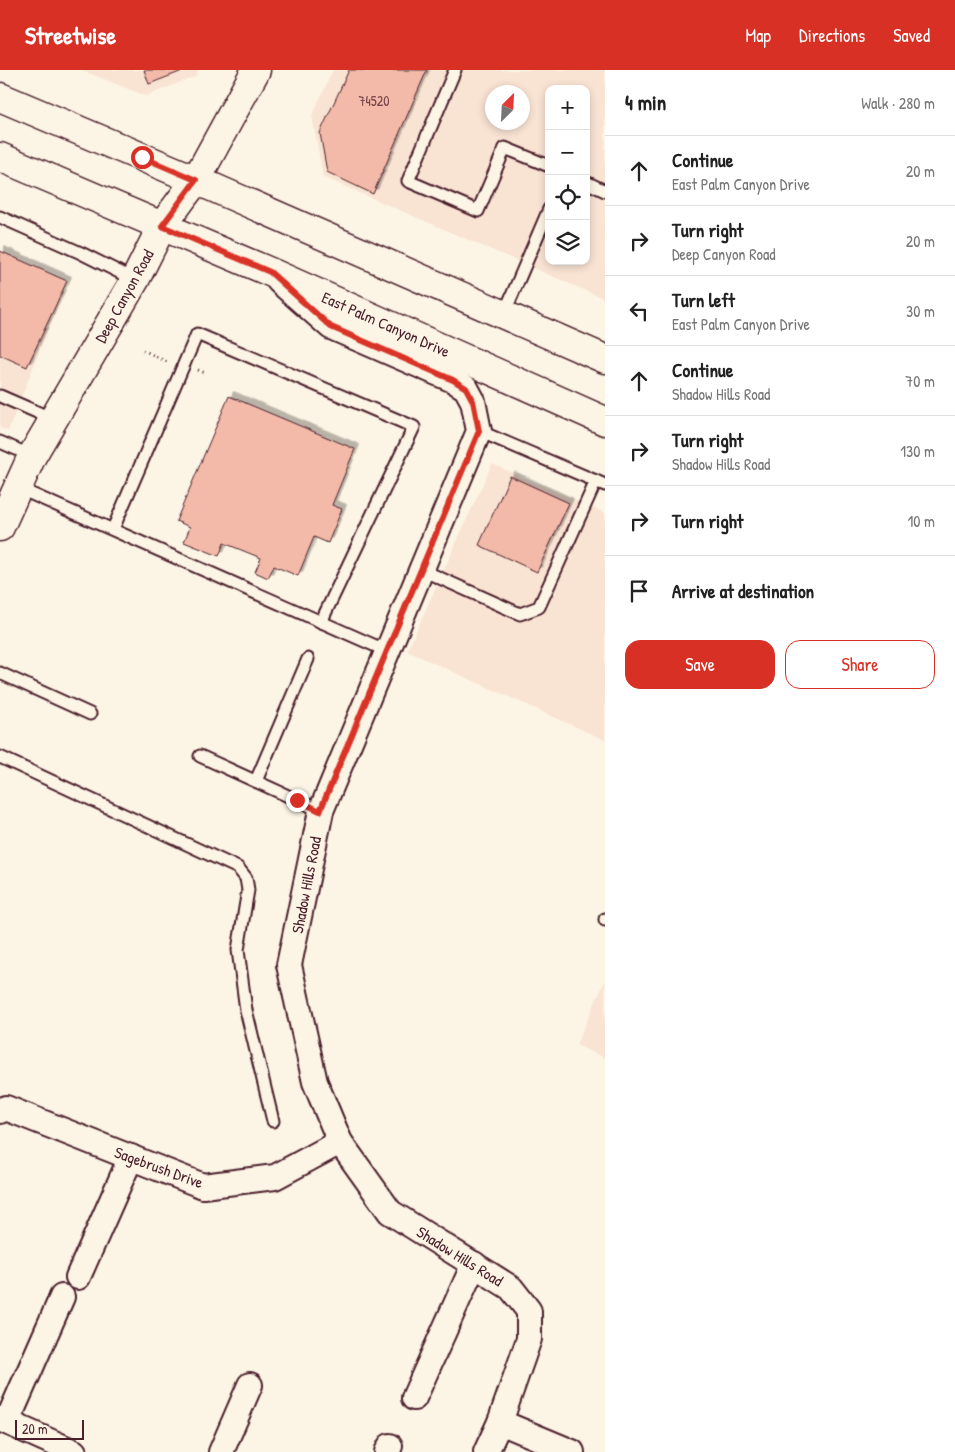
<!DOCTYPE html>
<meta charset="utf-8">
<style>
body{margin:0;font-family:"Patrick Hand",sans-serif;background:#f6f6f6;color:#222}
.controls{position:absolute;right:15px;top:15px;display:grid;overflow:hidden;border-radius:10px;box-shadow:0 2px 8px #0003}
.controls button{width:45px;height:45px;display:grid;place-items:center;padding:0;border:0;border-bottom:1px solid #e0e0e0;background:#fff;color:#222;font:25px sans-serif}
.compass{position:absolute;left:485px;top:15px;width:45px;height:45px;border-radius:50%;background:#fff;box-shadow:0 2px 8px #0003;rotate:24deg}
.scale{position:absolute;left:15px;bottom:12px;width:69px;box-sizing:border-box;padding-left:5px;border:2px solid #4a1f2b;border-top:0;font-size:14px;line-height:18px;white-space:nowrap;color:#4a1f2b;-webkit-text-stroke:4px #fcf5e5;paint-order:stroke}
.stop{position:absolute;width:15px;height:15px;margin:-11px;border:4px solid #d93025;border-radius:50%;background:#fff}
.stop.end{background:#d93025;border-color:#fff;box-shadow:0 1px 5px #0008}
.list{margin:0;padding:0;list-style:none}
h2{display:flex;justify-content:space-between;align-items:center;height:65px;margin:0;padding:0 20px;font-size:21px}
h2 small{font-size:16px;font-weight:400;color:#767676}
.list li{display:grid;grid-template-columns:32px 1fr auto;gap:15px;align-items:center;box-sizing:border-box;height:70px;padding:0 20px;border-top:1px solid #e0e0e0}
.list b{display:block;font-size:19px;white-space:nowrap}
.list p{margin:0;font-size:16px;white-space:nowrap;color:#767676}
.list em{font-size:16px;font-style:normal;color:#767676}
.actions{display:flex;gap:10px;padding:15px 20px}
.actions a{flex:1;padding:11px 0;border:1px solid #d93025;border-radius:15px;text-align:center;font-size:18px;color:#d93025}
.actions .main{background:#d93025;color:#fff}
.icon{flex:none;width:28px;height:28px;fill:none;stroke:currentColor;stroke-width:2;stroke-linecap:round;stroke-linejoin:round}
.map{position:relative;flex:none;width:605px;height:1382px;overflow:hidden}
header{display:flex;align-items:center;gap:30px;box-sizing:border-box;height:70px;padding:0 25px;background:#d93025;color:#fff}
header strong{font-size:24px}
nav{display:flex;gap:28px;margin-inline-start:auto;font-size:18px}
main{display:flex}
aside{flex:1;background:#fff}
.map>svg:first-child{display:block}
.built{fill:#f9e3d3;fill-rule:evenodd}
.building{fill:#f3baa9;stroke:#4a1f2b;filter:url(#shadow)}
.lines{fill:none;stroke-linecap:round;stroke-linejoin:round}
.service-casing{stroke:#4a1f2b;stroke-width:15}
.minor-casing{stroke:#4a1f2b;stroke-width:28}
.tertiary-casing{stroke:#4a1f2b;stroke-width:31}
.primary-casing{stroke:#4a1f2b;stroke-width:31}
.path{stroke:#4a1f2b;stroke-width:3;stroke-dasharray:1 4;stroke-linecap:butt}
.service{stroke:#fcf5e5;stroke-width:11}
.minor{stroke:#fcf5e5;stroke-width:24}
.tertiary{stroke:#fcf5e5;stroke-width:28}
.primary{stroke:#fcf5e5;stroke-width:28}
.route{stroke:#d93025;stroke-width:6}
.labels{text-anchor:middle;stroke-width:5;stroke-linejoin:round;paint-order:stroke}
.number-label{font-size:14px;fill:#74464a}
.street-label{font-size:16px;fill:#4a1f2b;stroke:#fcf5e5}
</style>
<header>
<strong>Streetwise</strong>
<nav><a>Map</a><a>Directions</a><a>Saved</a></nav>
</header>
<main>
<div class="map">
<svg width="605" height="1382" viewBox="0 0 605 1382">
<defs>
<filter id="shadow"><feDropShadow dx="4.5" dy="-4.5" stdDeviation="0" flood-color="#0004"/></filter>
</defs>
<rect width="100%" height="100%" fill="#fcf5e5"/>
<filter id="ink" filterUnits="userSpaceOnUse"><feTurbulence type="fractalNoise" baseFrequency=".02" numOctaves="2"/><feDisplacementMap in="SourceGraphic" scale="10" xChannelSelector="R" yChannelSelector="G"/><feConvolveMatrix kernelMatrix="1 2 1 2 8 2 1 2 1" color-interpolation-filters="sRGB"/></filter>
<g filter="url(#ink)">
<g class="built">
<polygon points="81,0 198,0 196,6 146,26"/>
<path d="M333,0H605V229L323,107L312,46ZM549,19H586V191H549ZM492,22H522V52H492Z"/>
<polygon points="0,180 67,211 8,361 0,358"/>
<polygon points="492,394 605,443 605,670 407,581"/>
<polygon points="605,911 605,988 576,975"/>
</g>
<g class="building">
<polygon points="144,0 185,0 149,14"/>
<polygon points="349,0 427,0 373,124 327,102 320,63"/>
<polygon points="0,181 67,211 27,297 0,285"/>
<polygon points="229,326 355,379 332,435 342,439 328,473 314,467 298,506 274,496 268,508 255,502 261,488 224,473 219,486 184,472 190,457 176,451"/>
<polygon points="510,406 569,433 537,502 479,475"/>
</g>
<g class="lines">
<defs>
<g id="service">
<polyline points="455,0 408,111 478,141 505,78 549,96"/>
<polyline points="586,112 605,121"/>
<polyline points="0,147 81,183 135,210"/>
<polyline points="504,244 549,139"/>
<polyline points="0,326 53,349"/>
<polyline points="479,361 605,415"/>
<polyline points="0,372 32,386"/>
<polyline points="18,418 387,581"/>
<polyline points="113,459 197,264 414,357 321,552"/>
<polyline points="422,500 520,544 539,537 596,411"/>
<polyline points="0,603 90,644"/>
<polyline points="200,686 321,741"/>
<polyline points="0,687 238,798 246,808 248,820 238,880 246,940 273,1051"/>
<polyline points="256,711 308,589"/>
<polyline points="605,850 605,849"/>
</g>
<g id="minor">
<polyline points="279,211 331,257 453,310 466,318 473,331 479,361 321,741 289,895 315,1012 340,1072 390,1142 511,1218 529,1241 529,1269 500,1352 486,1382"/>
<polyline points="0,1041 6,1038 203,1116 275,1107 340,1072"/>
<polyline points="78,1207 131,1087"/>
<polyline points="414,1328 474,1194"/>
<polyline points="0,1349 74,1382"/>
<polyline points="7,1352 62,1227"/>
<polyline points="500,1352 572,1382"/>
<polyline points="221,1382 250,1315"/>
<polyline points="387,1382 390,1376"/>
</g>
<polyline id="tertiary" points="0,457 32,386 135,210 162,156 196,110 256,0"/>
<g id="primary">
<polyline points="0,27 196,110 605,289"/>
<polyline points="0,87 270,202 605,351"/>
</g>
</defs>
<use href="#service" class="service-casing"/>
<use href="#minor" class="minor-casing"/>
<use href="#tertiary" class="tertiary-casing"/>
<use href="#primary" class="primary-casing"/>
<g class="path">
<polyline points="143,280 167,292"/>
<polyline points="198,300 205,303"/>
</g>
<use href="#service" class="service"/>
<use href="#minor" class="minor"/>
<use href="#tertiary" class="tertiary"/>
<use href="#primary" class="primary"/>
</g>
</g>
<g class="lines" filter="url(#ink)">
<polyline class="route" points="142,87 196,110 162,156 270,202 331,257 453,310 466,318 473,331 479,361 320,741 297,730"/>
</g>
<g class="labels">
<g class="number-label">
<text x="374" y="36">74520</text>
</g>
<g class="street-label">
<text transform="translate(124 226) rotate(-61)" y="6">Deep Canyon Road</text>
<text transform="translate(386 254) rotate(24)" y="6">East Palm Canyon Drive</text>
<text transform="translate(306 815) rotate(-79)" y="6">Shadow Hills Road</text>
<text transform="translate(159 1097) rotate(20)" y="6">Sagebrush Drive</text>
<text transform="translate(460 1186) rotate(32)" y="6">Shadow Hills Road</text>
</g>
</g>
</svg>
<div class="controls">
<button>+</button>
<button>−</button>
<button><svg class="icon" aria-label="locate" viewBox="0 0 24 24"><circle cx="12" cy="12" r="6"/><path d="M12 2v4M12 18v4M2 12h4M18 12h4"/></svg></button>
<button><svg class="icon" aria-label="layers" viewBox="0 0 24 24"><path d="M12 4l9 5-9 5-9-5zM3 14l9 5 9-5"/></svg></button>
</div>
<svg class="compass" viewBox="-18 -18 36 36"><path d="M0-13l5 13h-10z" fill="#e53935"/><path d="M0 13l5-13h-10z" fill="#767676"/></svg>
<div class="scale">20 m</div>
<div class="stop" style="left:142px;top:87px"></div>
<div class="stop end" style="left:297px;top:730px"></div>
</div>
<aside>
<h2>4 min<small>Walk · 280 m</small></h2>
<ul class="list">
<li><svg class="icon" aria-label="ahead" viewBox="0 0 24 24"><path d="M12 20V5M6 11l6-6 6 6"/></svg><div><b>Continue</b><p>East Palm Canyon Drive</p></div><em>20 m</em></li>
<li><svg class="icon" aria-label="right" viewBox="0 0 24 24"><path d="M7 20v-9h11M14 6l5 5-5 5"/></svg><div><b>Turn right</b><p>Deep Canyon Road</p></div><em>20 m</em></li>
<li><svg class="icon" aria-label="left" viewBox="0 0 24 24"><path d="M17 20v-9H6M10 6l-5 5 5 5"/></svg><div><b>Turn left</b><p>East Palm Canyon Drive</p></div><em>30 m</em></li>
<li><svg class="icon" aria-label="ahead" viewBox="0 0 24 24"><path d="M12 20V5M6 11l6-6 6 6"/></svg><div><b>Continue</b><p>Shadow Hills Road</p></div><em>70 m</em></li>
<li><svg class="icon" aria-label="right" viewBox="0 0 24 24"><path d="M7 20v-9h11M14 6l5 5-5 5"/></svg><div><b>Turn right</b><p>Shadow Hills Road</p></div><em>130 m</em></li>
<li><svg class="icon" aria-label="right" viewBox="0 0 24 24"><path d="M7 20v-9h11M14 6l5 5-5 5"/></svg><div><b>Turn right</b></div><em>10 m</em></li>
<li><svg class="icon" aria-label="arrive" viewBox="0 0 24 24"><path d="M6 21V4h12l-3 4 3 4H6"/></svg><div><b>Arrive at destination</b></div></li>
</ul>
<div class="actions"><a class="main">Save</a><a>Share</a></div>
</aside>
</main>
